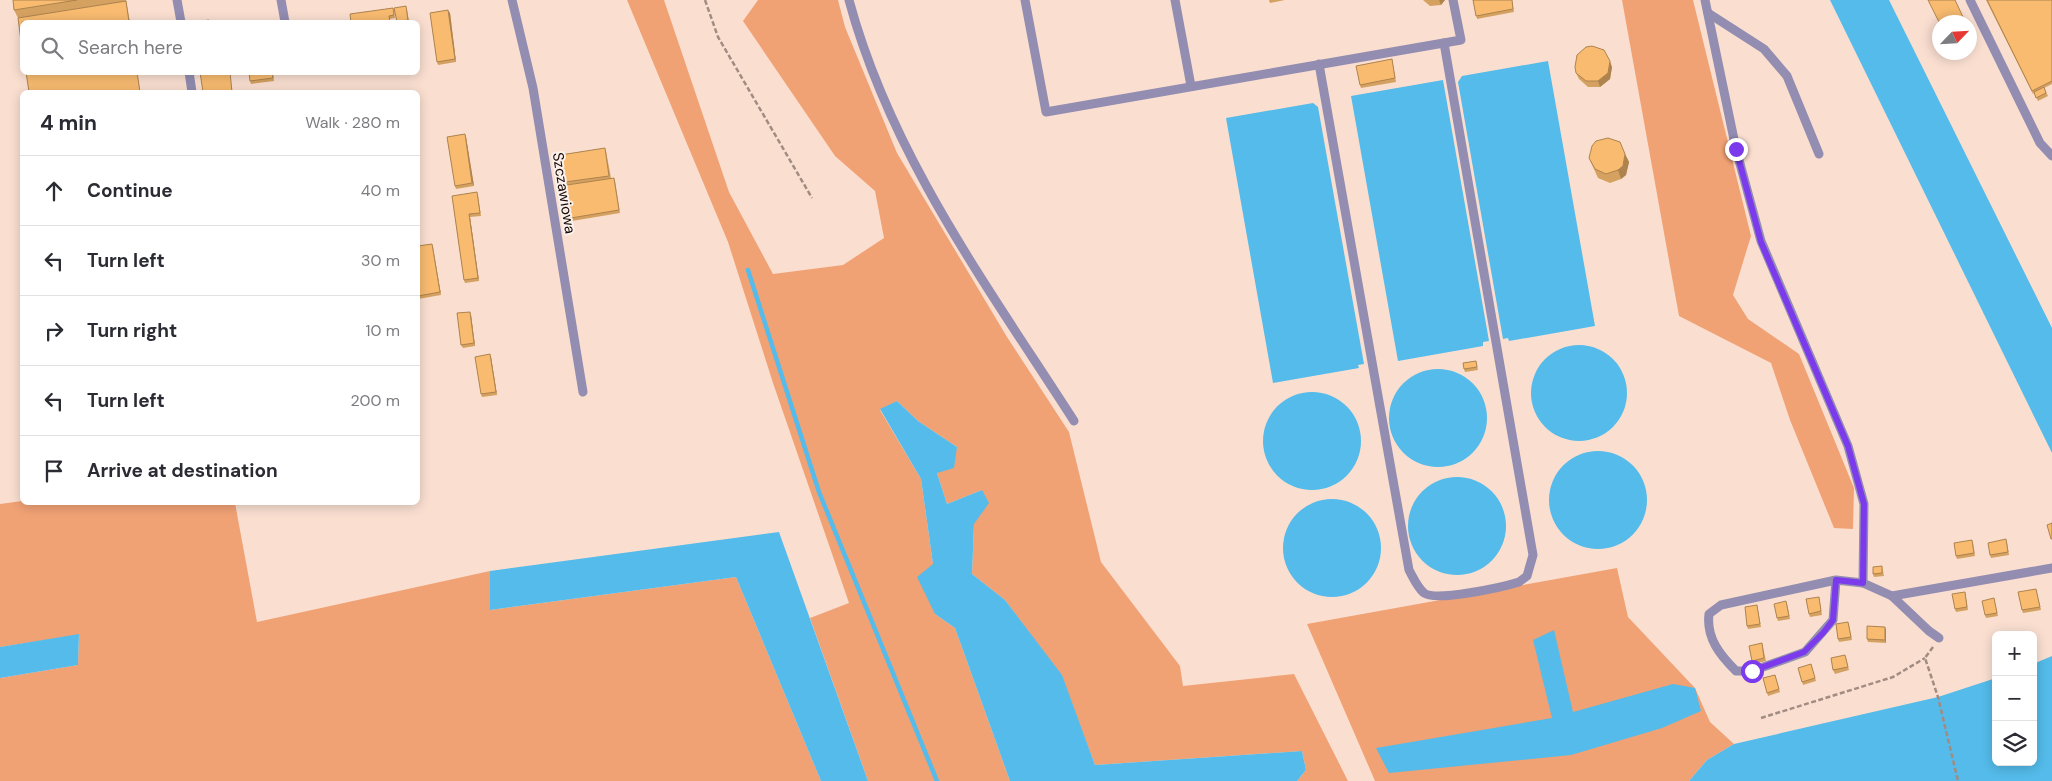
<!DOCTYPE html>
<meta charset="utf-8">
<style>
body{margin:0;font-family:"DM Sans",sans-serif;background:#f7f7f7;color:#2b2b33}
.controls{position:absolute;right:15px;bottom:15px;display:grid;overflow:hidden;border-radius:8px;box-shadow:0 2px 12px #0003}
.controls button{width:45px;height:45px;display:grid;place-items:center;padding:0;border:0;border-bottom:1px solid #e1e1e2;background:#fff;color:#2b2b33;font:25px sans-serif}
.compass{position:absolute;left:1932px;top:15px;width:45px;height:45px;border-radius:50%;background:#fff;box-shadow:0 2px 12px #0003;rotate:65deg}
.stop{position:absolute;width:15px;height:15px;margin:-11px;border:4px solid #7c3aed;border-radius:50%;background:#fff}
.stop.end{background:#7c3aed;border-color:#fff;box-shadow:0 1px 5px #0008}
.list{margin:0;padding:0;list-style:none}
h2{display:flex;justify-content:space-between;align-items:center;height:65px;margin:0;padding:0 20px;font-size:21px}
h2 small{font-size:16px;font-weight:400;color:#7c7c81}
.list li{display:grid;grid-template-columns:32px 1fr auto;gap:15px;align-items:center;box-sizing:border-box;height:70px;padding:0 20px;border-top:1px solid #e1e1e2}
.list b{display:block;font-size:19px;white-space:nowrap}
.list em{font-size:16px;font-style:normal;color:#7c7c81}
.icon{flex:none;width:28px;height:28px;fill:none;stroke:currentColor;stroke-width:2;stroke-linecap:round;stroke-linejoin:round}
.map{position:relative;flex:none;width:2052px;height:781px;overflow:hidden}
.search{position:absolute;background:#fff;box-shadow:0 2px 12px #0003;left:20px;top:20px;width:400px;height:55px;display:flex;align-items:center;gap:12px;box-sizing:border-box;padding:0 18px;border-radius:8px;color:#7c7c81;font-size:19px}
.panel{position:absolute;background:#fff;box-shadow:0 2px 12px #0003;left:20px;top:90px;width:400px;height:415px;border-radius:8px}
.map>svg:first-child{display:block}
.green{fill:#f1a275}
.water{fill:#54bbea}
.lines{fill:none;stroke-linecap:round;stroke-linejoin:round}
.stream{stroke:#54bbea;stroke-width:4.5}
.path{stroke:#a28c81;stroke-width:2.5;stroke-dasharray:5 2.5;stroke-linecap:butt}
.lane{stroke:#928db1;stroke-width:9}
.wall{fill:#d5a160}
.shaded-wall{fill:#ae834e}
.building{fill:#f8bb70;stroke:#ae834e}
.route{stroke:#7c3aed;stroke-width:6}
.labels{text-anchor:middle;stroke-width:4;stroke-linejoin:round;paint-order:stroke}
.street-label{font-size:15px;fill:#160803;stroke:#faf1ec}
</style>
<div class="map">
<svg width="2052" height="781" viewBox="0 0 2052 781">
<rect width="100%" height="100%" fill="#fadfd1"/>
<g class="green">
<polygon points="627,0 664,0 729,192 773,274 843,265 884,238 875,191 835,156 743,21 758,0 838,0 845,27 897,153 1007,337 1069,432 1101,562 1180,666 1183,686 1294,674 1348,781 1297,781 1306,770 1302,751 1095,765 1061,675 1005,600 972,574 974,524 982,490 947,504 937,473 957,447 918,421 897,401 880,410 921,479 933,564 935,614 955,628 1010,781 868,781 810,618 849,603 773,383 728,242"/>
<polygon points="1622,0 1693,0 1751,236 1733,295 1748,319 1799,354 1854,488 1853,529 1834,528 1790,420 1771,363 1679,316"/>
<polygon points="22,501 235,503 257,622 490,571 490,610 736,577 821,781 0,781 0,678 78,665 79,635 0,647 0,504"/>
<polygon points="1617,568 1628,617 1695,688 1710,722 1734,744 1707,760 1689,781 1375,781 1307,624"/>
</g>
<g class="water">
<polygon points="1830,0 1889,0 2052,328 2052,453"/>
<polygon points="1548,61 1595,326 1509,341 1508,338 1503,339 1458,82 1462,76"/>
<polygon points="1443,80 1489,341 1483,342 1483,346 1398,361 1351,96"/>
<polygon points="1313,103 1318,107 1364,364 1358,365 1359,368 1273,383 1226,118"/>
<circle cx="1579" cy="393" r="48"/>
<circle cx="1438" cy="418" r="49"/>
<circle cx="1312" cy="441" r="49"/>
<polygon points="897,401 918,421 957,447 954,468 937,473 947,504 982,490 989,503 974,524 972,574 1005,600 1062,675 1095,765 1302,751 1306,770 1297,781 1010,781 955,628 935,614 917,577 933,564 921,479 880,409"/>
<circle cx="1598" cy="500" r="49"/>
<circle cx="1457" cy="526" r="49"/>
<circle cx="1332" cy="548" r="49"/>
<polygon points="779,532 868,781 821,781 736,577 490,610 490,571"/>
<polygon points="1554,630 1573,712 1673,684 1695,688 1701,711 1662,728 1571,755 1389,773 1376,748 1552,718 1533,640"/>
<polygon points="79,634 78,665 0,678 0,647"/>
<polygon points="2052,656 2052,781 1689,781 1707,760 1734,744 1938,697 1996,678 1996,762 2033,762 2033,664"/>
</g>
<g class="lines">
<polyline class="stream" points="748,270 819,492 937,781"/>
<g class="path">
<polyline points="705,0 718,37 812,198"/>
<polyline points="1933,647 1925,658 1938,697 1958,781"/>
<polyline points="1761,718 1893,677 1925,658"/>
</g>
<g class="lane">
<polyline points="177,0 181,22"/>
<polyline points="281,0 285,22"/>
<polyline points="512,0 533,88 583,392"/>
<path d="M849,0C891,156 988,287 1074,421"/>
<polyline points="1025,0 1046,112 1461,40 1453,0"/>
<polyline points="1175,0 1191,86"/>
<polyline points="1705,0 1736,149 1761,241 1848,446 1864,504 1863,583 1892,596 1929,631 1939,638"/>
<polyline points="1970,0 2040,143 2052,156"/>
<polyline points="1708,13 1764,49 1787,76 1819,154"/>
<path d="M1319,64L1409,570C1413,577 1417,587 1424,593C1436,602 1503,587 1519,582L1527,576L1533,555L1444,43"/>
<polyline points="189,72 192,92"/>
<path d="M1836,580L1833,620L1805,652L1752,671H1736C1720,655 1706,638 1709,614L1721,605L1836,580L1863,583"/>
<polyline points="1892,596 2052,568"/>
</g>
</g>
<g class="wall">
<polygon points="13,0 126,0 130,22 18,18 14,10"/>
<polygon points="1269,0 1285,0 1270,3"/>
<polygon points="1423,0 1445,0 1441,5 1430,6"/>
<polygon points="1473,0 1512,0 1514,12 1477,19"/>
<polygon points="1986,0 2052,0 2052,84 2044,88 2048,96 2038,101 2034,93 2033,94"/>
<polygon points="394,8 407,9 409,22 397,22"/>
<polygon points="394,11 395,18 390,19 350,14"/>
<polygon points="450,13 456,62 438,65 437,62"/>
<polygon points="1963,17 1964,21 1960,22 1940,22"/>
<polygon points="1392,59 1396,82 1361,88 1360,85"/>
<polygon points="1612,67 1610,79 1600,87 1588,87 1579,79 1576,73"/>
<polygon points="273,72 274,81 251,84 250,81"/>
<polygon points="466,137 474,186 456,189 455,186"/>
<polygon points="606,151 611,178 615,181 620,213 566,222 565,219 571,185 559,186 558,183"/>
<polygon points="1625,154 1629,162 1626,175 1621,179 1610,183 1598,178 1589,158"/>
<polygon points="478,195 481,216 470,217 479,281 465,283 464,280 452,196"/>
<polygon points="432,244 441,295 418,299 418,246"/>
<polygon points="471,315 475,346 463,348 461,345"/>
<polygon points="491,357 497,395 482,397 481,394"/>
<polygon points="1476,361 1478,370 1465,372 1464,369"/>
<polygon points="2007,542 2009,555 1991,558 1990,555"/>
<polygon points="1973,543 1975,556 1957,559 1956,556"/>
<polygon points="1882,566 1884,576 1874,577 1873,574"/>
<polygon points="2036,589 2041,610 2023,613 2022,610"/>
<polygon points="1965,592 1968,610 1956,612 1955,609"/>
<polygon points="1819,597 1822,615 1810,617 1809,614"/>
<polygon points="1994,598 1998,616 1986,618 1985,615"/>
<polygon points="1787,604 1790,619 1778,621 1777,618"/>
<polygon points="1757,605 1761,627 1748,629 1747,626"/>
<polygon points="1849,625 1852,640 1839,642 1838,639"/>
<polygon points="1886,630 1886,643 1868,642 1867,639"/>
<polygon points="1762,643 1766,661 1753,664 1752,661"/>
<polygon points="1846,658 1849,670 1835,674 1833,670"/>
<polygon points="1811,664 1816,681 1803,685 1798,668"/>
<polygon points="1775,675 1780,692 1768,696 1763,678"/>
</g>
<g class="shaded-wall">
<polygon points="1439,0 1445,0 1441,5"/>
<polygon points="448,10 450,13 456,62 455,59"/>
<polygon points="1610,61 1612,67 1610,79 1600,87 1598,81"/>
<polygon points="465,134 466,137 474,186 472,183"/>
<polygon points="1625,154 1629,162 1626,175 1621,179 1618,170"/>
<polygon points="469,214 470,217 479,281 478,278"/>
<polygon points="432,244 433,247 441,295 440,292"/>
<polygon points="470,312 471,315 475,346 474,343"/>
<polygon points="490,354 491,357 497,395 496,392"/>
<polygon points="1885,627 1886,630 1886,643 1885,640"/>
</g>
<g class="building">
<polygon points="13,0 77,0 14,10"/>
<polygon points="1473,0 1512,0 1513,9 1476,16"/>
<polygon points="1928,0 1955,0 1963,17 1953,22 1940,22 1940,24"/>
<polygon points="1987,0 2052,0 2052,81 2032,91"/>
<polygon points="126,1 129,22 22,22 22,49 18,18"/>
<polygon points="406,6 408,20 397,22 394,8"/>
<polygon points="393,8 394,15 389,16 390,22 351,22 350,14"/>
<polygon points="448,10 455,59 437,62 430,13"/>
<polygon points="209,20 209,22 194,22"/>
<polygon points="1592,46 1604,50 1610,61 1608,73 1598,81 1586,81 1576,73 1575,67 1577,55 1586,47"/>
<polygon points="1392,59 1395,78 1360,85 1356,66"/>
<polygon points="26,72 137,72 140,92 29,92"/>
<polygon points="200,72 230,72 232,92 203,92"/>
<polygon points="249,72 272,72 273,78 250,81"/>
<polygon points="2044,87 2046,93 2036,98 2034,92"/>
<polygon points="465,134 472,183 455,186 447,137"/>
<polygon points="1608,138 1620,142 1625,154 1623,166 1618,170 1606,174 1595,169 1589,158 1592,146 1596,141"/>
<polygon points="605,148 609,176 558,183 554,156"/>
<polygon points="614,178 619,210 565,219 560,186"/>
<polygon points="477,192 480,213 469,214 478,278 464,280 452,196"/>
<polygon points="432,244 440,292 418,296 418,246"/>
<polygon points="470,312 474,343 461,345 457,313"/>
<polygon points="490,354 496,392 481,394 475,357"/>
<polygon points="1476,361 1477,367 1464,369 1463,363"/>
<polygon points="2052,523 2052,539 2051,539 2047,525"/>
<polygon points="2006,539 2008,552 1990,555 1988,543"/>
<polygon points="1972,540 1974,553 1956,556 1954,543"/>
<polygon points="1882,566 1882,573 1873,574 1873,567"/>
<polygon points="2036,589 2040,607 2022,610 2018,592"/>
<polygon points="1965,592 1967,607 1955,609 1952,594"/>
<polygon points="1819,597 1821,611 1809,614 1806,599"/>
<polygon points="1994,598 1997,613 1985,615 1982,601"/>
<polygon points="1786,601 1789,616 1777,618 1774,604"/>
<polygon points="1757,605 1760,624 1747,626 1745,607"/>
<polygon points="1848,622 1851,637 1838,639 1836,624"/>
<polygon points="1867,626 1885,627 1885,640 1867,639"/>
<polygon points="1762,643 1764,658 1752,661 1749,646"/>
<polygon points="1845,655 1848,667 1833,670 1831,658"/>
<polygon points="1811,664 1815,678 1802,682 1798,668"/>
<polygon points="1775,675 1779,689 1767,693 1763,678"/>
</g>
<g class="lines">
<polyline class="route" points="1736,149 1761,242 1848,446 1864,504 1863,583 1836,580 1833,620 1823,633 1804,652 1752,671"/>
</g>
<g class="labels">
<g class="street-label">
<text transform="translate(564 193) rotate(81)" y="5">Szczawiowa</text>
</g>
</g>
</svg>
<div class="controls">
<button>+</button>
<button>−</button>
<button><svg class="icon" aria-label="layers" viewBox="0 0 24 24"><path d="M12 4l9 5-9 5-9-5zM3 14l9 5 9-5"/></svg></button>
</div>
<svg class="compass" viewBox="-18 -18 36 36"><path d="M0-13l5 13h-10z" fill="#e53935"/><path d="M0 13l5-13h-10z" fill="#7c7c81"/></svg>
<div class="stop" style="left:1752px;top:671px"></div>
<div class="stop end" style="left:1736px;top:149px"></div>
<div class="search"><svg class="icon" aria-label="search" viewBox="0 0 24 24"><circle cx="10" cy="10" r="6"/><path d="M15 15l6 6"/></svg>Search here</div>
<section class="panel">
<h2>4 min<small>Walk · 280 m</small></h2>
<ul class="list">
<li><svg class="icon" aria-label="ahead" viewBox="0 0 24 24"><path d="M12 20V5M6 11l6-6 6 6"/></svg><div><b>Continue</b></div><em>40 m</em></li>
<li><svg class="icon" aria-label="left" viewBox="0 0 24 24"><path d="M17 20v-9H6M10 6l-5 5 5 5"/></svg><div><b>Turn left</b></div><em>30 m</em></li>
<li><svg class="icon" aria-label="right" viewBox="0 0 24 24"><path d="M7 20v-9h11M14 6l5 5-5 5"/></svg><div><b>Turn right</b></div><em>10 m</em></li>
<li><svg class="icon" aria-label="left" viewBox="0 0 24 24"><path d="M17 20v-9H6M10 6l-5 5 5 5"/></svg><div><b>Turn left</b></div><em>200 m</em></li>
<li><svg class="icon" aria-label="arrive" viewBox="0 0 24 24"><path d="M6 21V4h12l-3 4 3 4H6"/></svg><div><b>Arrive at destination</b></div></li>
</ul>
</section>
</div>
